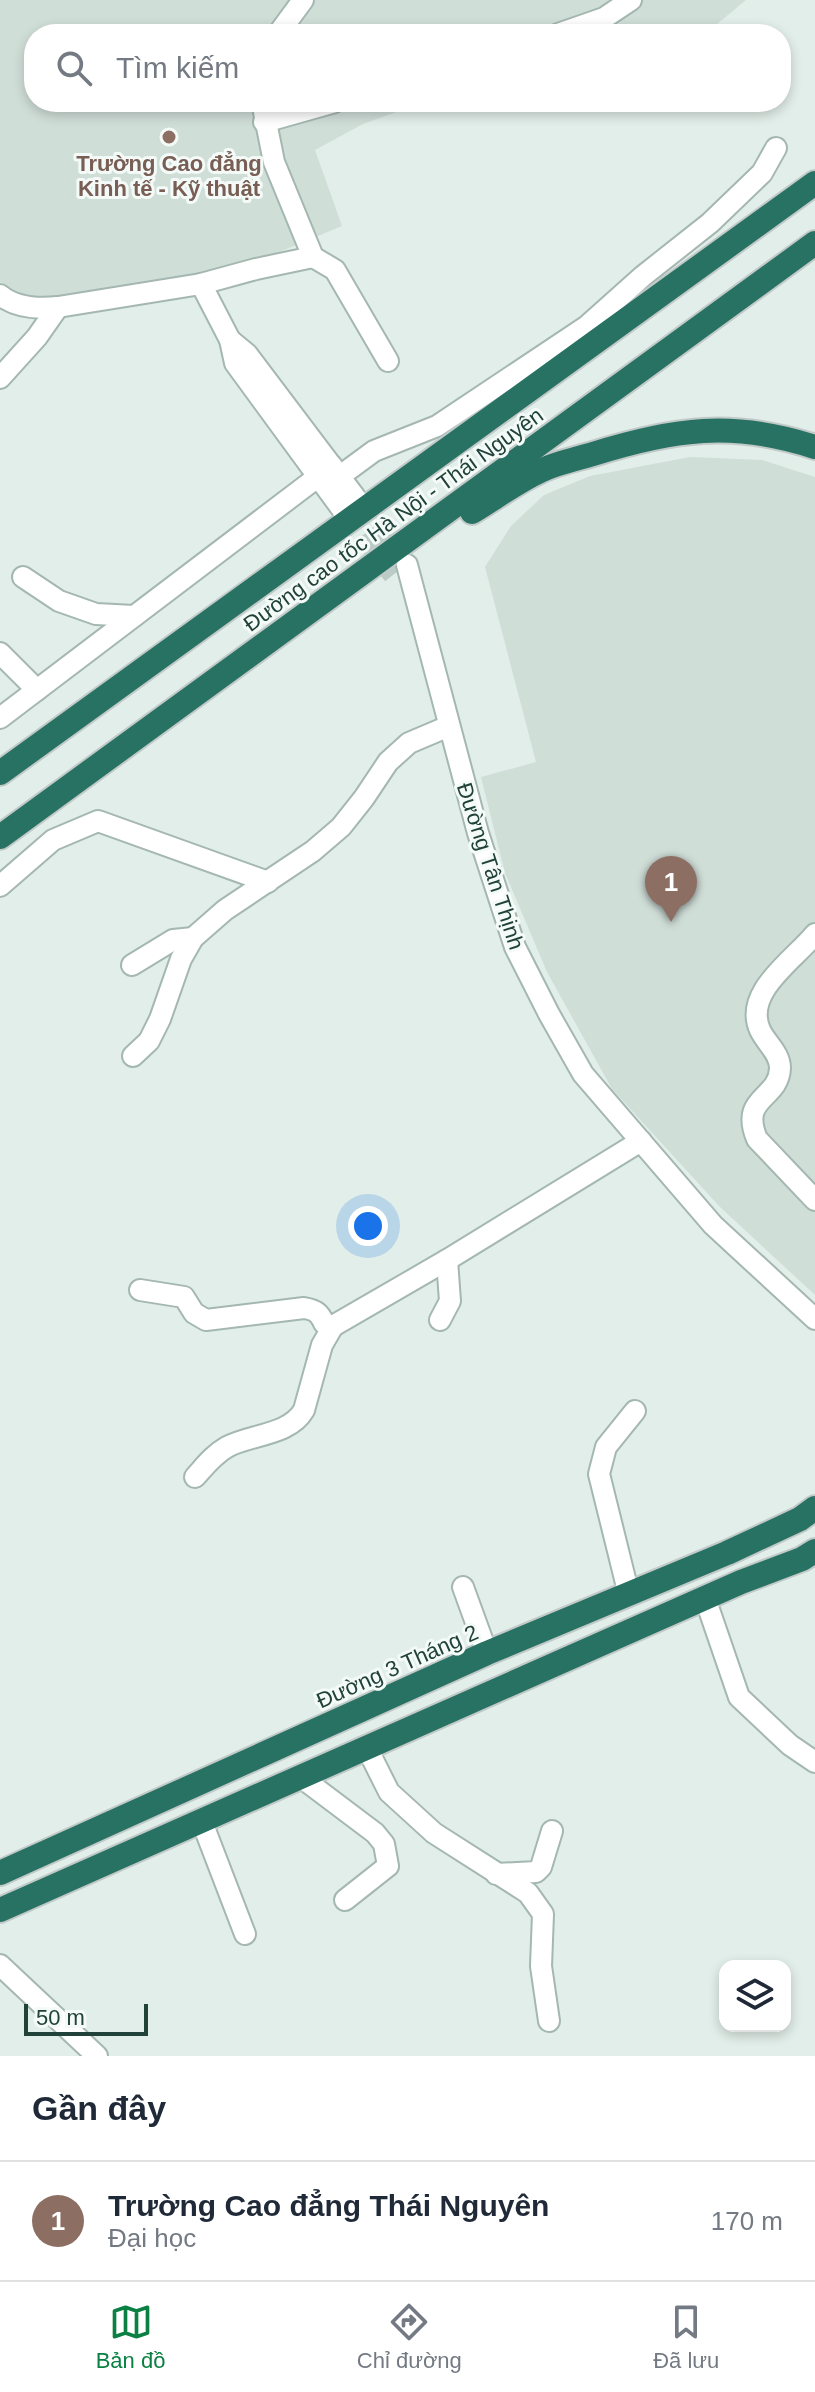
<!DOCTYPE html>
<html lang="vi">
<meta charset="utf-8">
<style>
body{margin:0;font-family:Arial,sans-serif;background:#f6f6f7;color:#1f2937}
.controls{position:absolute;right:24px;bottom:24px;display:grid;overflow:hidden;border-radius:16px;box-shadow:0 4px 12px #0003}
.controls button{width:72px;height:72px;display:grid;place-items:center;padding:0;border:0;border-bottom:2px solid #e0e1e3;background:#fff;color:#1f2937;font:40px sans-serif}
.scale{position:absolute;left:24px;bottom:20px;width:124px;box-sizing:border-box;padding-left:8px;border:4px solid #204239;border-top:0;font-size:22px;line-height:28px;white-space:nowrap;color:#204239;-webkit-text-stroke:6px #f4faf7;paint-order:stroke}
.you{position:absolute;left:368px;top:1226px;width:28px;height:28px;margin:-20px;border:6px solid #fff;border-radius:50%;background:#1a73e8;box-shadow:0 0 0 12px #1a73e833}
.badge{display:grid;place-items:center;width:52px;height:52px;border-radius:50%;background:#0b8043;color:#fff;font-size:26px;font-weight:700}
.pin{position:absolute;translate:-50% -66px;filter:drop-shadow(0 2px 4px #0008)}
.pin::after{content:'';position:absolute;top:42px;width:28px;height:24px;background:inherit;clip-path:polygon(0 0,100% 0,50% 100%)}
.list{margin:0;padding:0;list-style:none}
h2{display:flex;justify-content:space-between;align-items:center;height:104px;margin:0;padding:0 32px;font-size:34px}
h2 small{font-size:26px;font-weight:400;color:#747a83}
.list li{display:grid;grid-template-columns:52px 1fr auto;gap:24px;align-items:center;box-sizing:border-box;height:120px;padding:0 32px;border-top:2px solid #e0e1e3}
.list b{display:block;font-size:30px;white-space:nowrap}
.list p{margin:0;font-size:26px;white-space:nowrap;color:#747a83}
.list em{font-size:26px;font-style:normal;color:#747a83}
.icon{flex:none;width:44px;height:44px;fill:none;stroke:currentColor;stroke-width:2;stroke-linecap:round;stroke-linejoin:round}
.map{position:relative;flex:none;width:815px;height:2056px;overflow:hidden}
.search{position:absolute;background:#fff;box-shadow:0 4px 12px #0003;left:24px;right:24px;top:24px;height:88px;display:flex;align-items:center;gap:20px;box-sizing:border-box;padding:0 28px;border-radius:32px;color:#747a83;font-size:30px}
.sheet{height:224px;background:#fff}
nav{display:flex;justify-content:space-around;align-items:center;box-sizing:border-box;height:112px;border-top:2px solid #e0e1e3;background:#fff;font-size:22px;color:#747a83}
nav a{display:grid;justify-items:center;gap:4px}
nav .on{color:#0b8043}
.map>svg:first-child{display:block}
.built{fill:#d0ded8}
.lines{fill:none;stroke-linecap:round;stroke-linejoin:round}
.minor-tunnel{stroke:#bbccc6;stroke-width:20;stroke-dasharray:20 10;stroke-linecap:butt}
.minor-casing{stroke:#a4b7b1;stroke-width:24}
.highway-casing{stroke:#c1cac8;stroke-width:28}
.minor{stroke:#fff;stroke-width:20}
.highway{stroke:#287263;stroke-width:24}
.education-dot{fill:#8d6e63;stroke:#f4faf7;stroke-width:3}
.labels{text-anchor:middle;stroke-width:6;stroke-linejoin:round;paint-order:stroke}
.education-label{font-size:22px;font-weight:bold;fill:#785e54;stroke:#f4faf7}
.street-label{font-size:22px;fill:#204239;stroke:#f4faf7}
</style>
<div class="map">
<svg width="815" height="2056" viewBox="0 0 815 2056">
<rect width="100%" height="100%" fill="#e2eee9"/>
<g class="built">
<polygon points="0,0 746,0 705,34 34,34 34,102 424,102 363,124 315,150 342,226 253,263 206,276 68,299 26,296 0,282"/>
<polygon points="690,457 762,460 815,477 815,1295 720,1207 612,1089 547,972 505,873 481,777 536,762 485,567 511,526 544,495 590,476"/>
</g>
<g class="lines">
<g class="minor-tunnel">
<polyline points="358,501 404,562"/>
<polyline points="344,512 393,575"/>
</g>
<defs>
<g id="minor">
<polyline points="278,34 303,0"/>
<polyline points="558,34 604,18 631,0"/>
<polyline points="262,102 274,162 313,257"/>
<polyline points="264,122 335,102"/>
<polyline points="201,284 230,340 235,363 344,512"/>
<path d="M0,295C16,308 39,309 58,307L201,284L256,269L313,257L335,270L388,361"/>
<polyline points="230,340 247,354 358,501"/>
<polyline points="0,378 37,337 58,307"/>
<polyline points="340,476 374,451 437,426 587,326 643,276 710,223 762,173 776,148"/>
<polyline points="407,565 478,833 515,947 549,1014 583,1074 713,1225 815,1319"/>
<polyline points="23,577 59,601 96,614 134,616"/>
<polyline points="0,653 37,690"/>
<polyline points="0,718 332,466"/>
<polyline points="0,886 53,840 98,821 268,882"/>
<path d="M815,934C794,960 743,992 760,1030C766,1043 780,1053 780,1068C779,1100 739,1096 757,1139L815,1200"/>
<polyline points="132,965 173,940 193,938"/>
<polyline points="133,1056 149,1041 160,1019 181,959 193,938 225,910 313,851 341,827 364,798 388,762 409,743 449,726"/>
<path d="M140,1290L184,1297L194,1313L206,1320L304,1308C315,1310 319,1312 324,1323L333,1326L447,1260L641,1141"/>
<polyline points="440,1320 450,1301 447,1260"/>
<path d="M195,1477C205,1466 213,1455 227,1447C250,1434 289,1436 304,1410L322,1345L333,1326"/>
<polyline points="463,1587 487,1653"/>
<polyline points="629,1595 599,1474 606,1447 635,1411"/>
<polyline points="705,1598 739,1697 790,1745 815,1762"/>
<polyline points="367,1748 389,1792 434,1833 528,1893 543,1914 541,1966 549,2021"/>
<polyline points="302,1778 375,1833 384,1844 388,1866 345,1900"/>
<polyline points="202,1822 245,1934"/>
<polyline points="496,1874 536,1872 541,1867 552,1831"/>
<polyline points="0,1965 97,2056"/>
</g>
<g id="highway">
<path d="M472,512C494,499 516,482 540,471C556,463 576,459 593,454C673,429 733,420 815,447"/>
<polyline points="0,773 815,183"/>
<polyline points="0,837 815,243"/>
<polyline points="0,1873 487,1653 727,1553 800,1519 815,1508"/>
<polyline points="0,1910 741,1582 802,1559 815,1551"/>
</g>
</defs>
<use href="#minor" class="minor-casing"/>
<use href="#highway" class="highway-casing"/>
<use href="#minor" class="minor"/>
<use href="#highway" class="highway"/>
</g>
<circle class="education-dot" cx="169" cy="137" r="8"/>
<g class="labels">
<g class="education-label">
<text x="169" y="171">Trường Cao đẳng<tspan x="169" dy="25">Kinh tế - Kỹ thuật</tspan></text>
</g>
<g class="street-label">
<text transform="translate(393 519) rotate(-36)" y="8">Đường cao tốc Hà Nội - Thái Nguyên</text>
<text transform="translate(491 866) rotate(72)" y="8">Đường Tân Thịnh</text>
<text transform="translate(397 1666) rotate(-24)" y="8">Đường 3 Tháng 2</text>
</g>
</g>
</svg>
<div class="controls">
<button><svg class="icon" aria-label="layers" viewBox="0 0 24 24"><path d="M12 4l9 5-9 5-9-5zM3 14l9 5 9-5"/></svg></button>
</div>
<div class="scale">50 m</div>
<div class="you"></div>
<div class="pin badge" style="left:671px;top:922px;background:#8d6e63">1</div>
<div class="search"><svg class="icon" aria-label="search" viewBox="0 0 24 24"><circle cx="10" cy="10" r="6"/><path d="M15 15l6 6"/></svg>Tìm kiếm</div>
</div>
<section class="sheet">
<h2>Gần đây<small></small></h2>
<ul class="list">
<li><span class="badge" style="background:#8d6e63">1</span><div><b>Trường Cao đẳng Thái Nguyên</b><p>Đại học</p></div><em>170 m</em></li>
</ul>
</section>
<nav>
<a class="on"><svg class="icon" aria-label="map" viewBox="0 0 24 24"><path d="M3 6l6-2 6 2 6-2v14l-6 2-6-2-6 2zM9 4v14M15 6v14"/></svg>Bản đồ</a>
<a><svg class="icon" aria-label="directions" viewBox="0 0 24 24"><path d="M12 3l9 9-9 9-9-9zM9 14v-3h6M13 9l2 2-2 2"/></svg>Chỉ đường</a>
<a><svg class="icon" aria-label="saved" viewBox="0 0 24 24"><path d="M7 4h10v16l-5-4-5 4z"/></svg>Đã lưu</a>
</nav>
